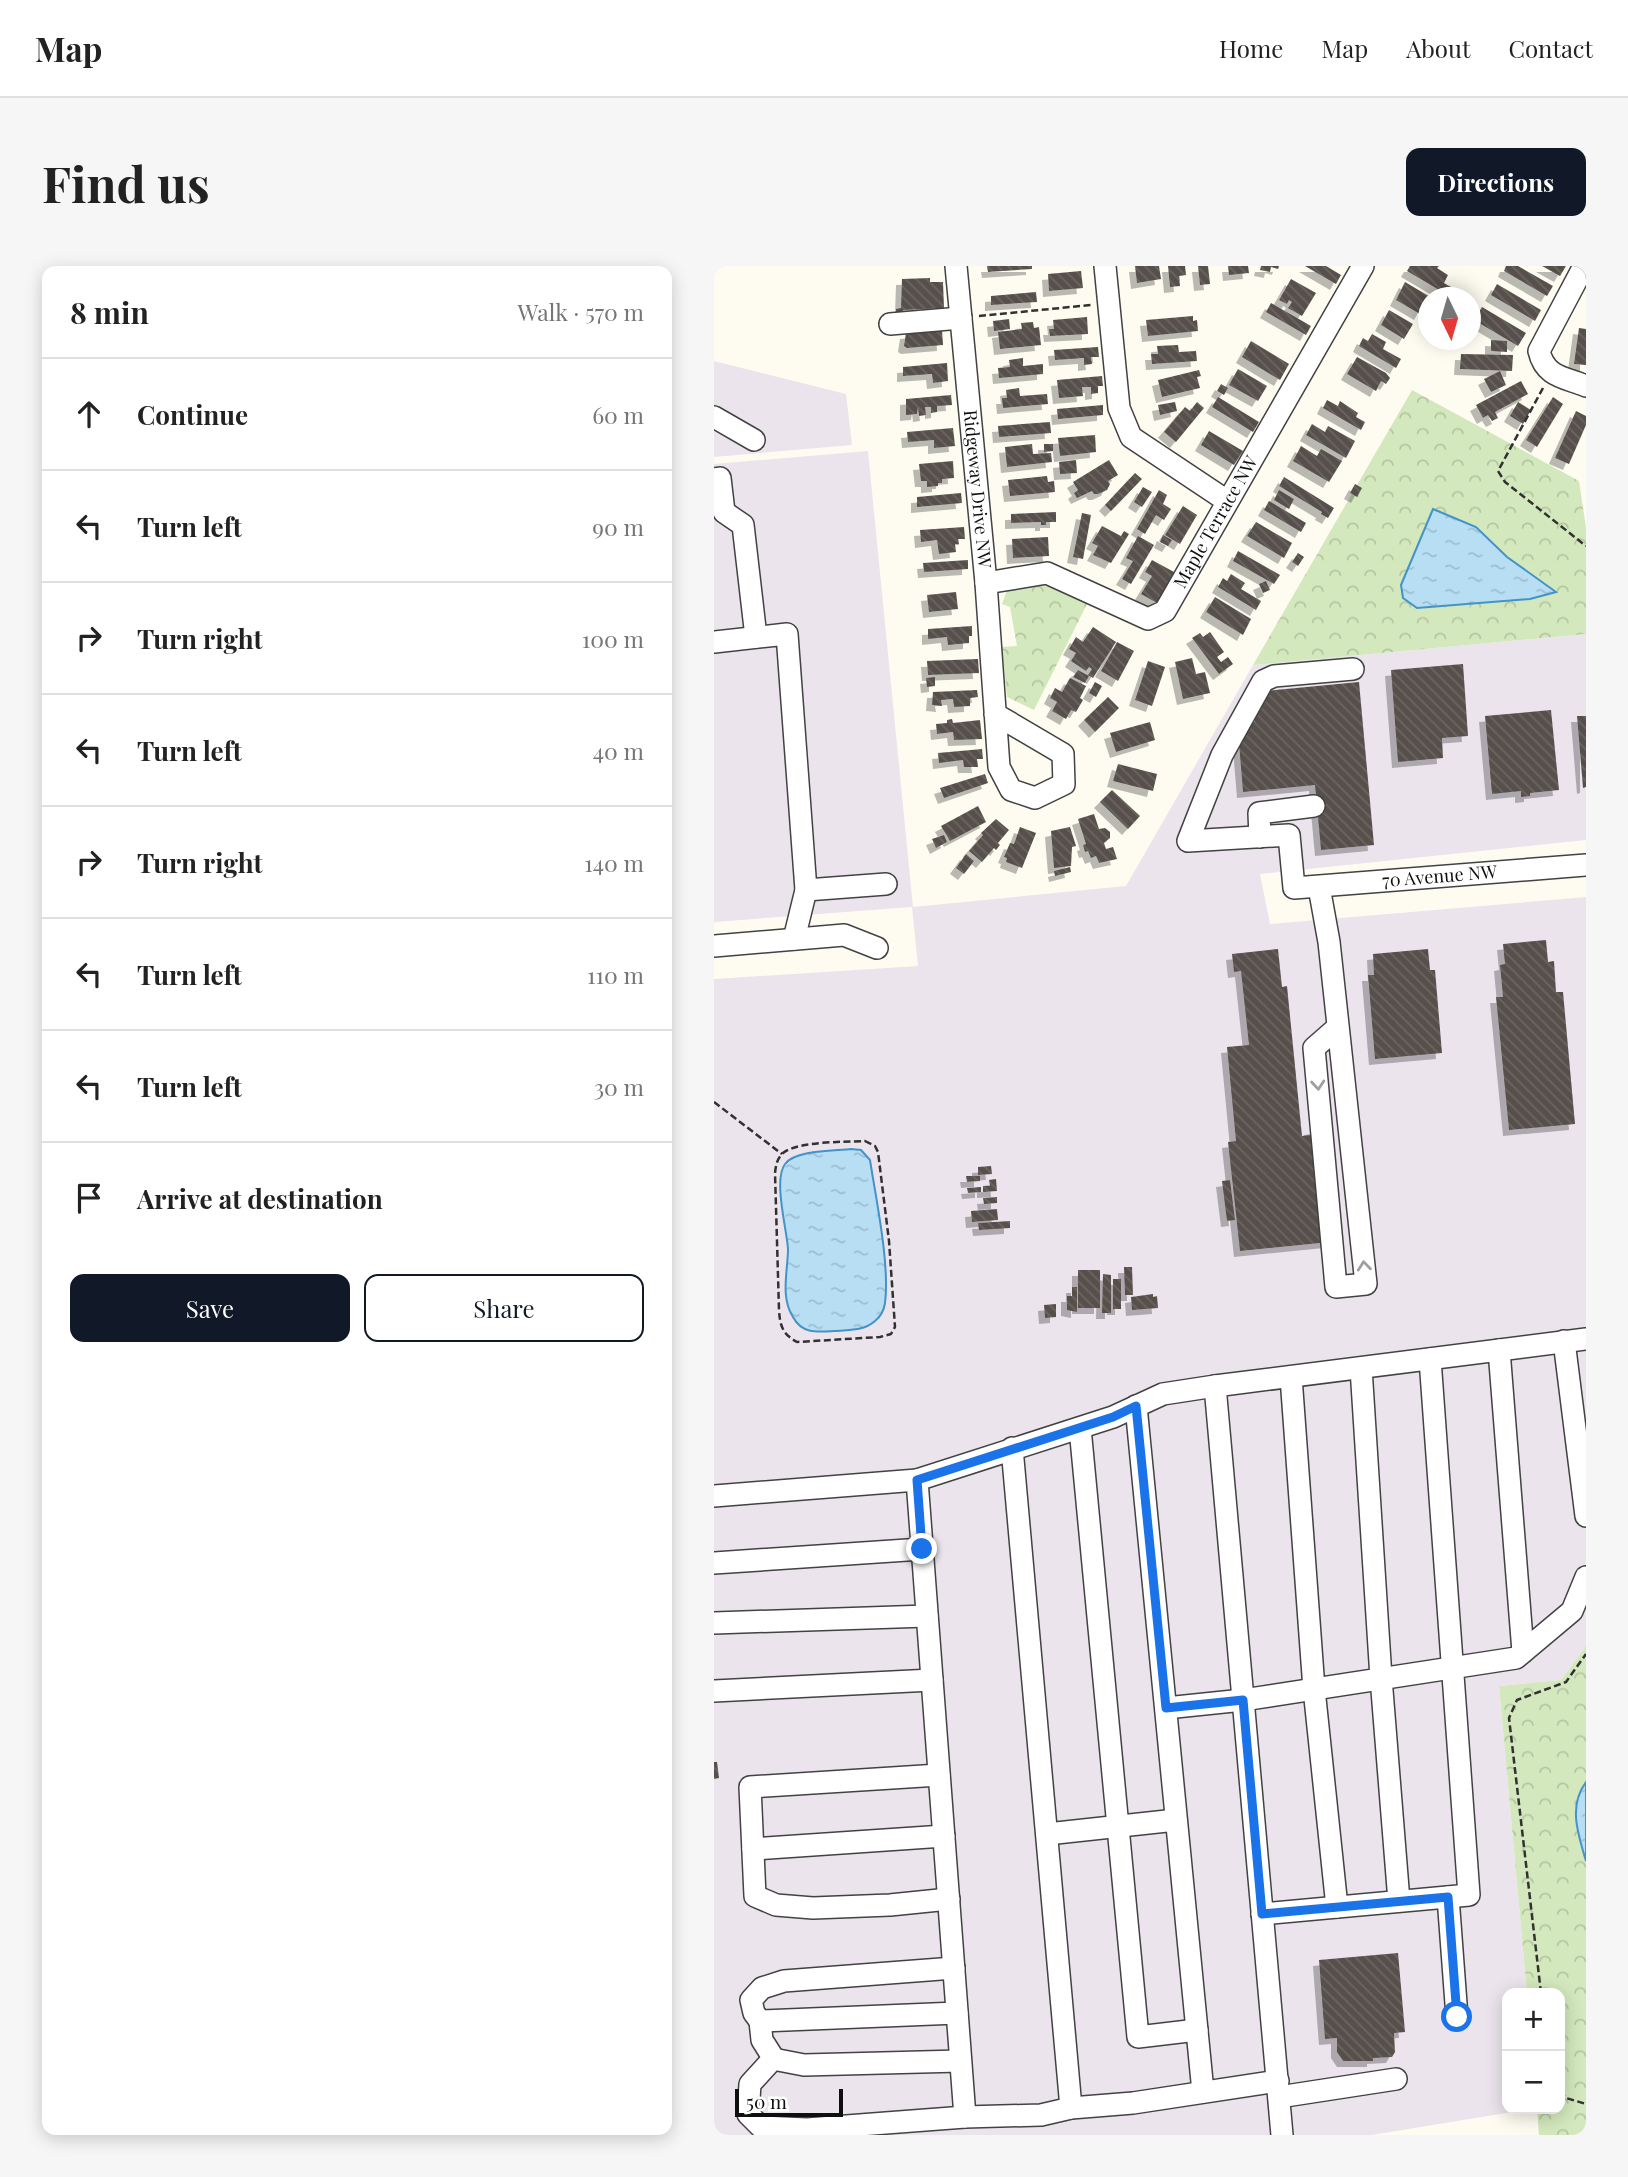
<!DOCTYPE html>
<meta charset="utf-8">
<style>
body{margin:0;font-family:"Playfair Display",serif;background:#f6f6f6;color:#222}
.controls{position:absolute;right:21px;bottom:21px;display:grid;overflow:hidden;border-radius:14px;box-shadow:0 4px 18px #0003}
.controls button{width:63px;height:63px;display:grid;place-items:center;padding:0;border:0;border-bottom:2px solid #e0e0e0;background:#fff;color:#222;font:35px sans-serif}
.compass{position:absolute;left:704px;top:21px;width:63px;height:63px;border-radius:50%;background:#fff;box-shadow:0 4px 18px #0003;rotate:175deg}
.scale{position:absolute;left:21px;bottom:18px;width:108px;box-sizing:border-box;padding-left:7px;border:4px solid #0f0f0f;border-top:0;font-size:19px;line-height:24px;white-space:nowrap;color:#0f0f0f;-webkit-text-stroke:5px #fff;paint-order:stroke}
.stop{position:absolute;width:21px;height:21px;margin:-16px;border:5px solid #1a73e8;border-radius:50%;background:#fff}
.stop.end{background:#1a73e8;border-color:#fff;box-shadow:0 2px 7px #0008}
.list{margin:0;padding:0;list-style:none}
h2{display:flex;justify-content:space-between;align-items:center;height:91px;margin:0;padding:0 28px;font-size:30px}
h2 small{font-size:23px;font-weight:400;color:#767676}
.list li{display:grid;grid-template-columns:46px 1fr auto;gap:21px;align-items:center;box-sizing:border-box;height:112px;padding:0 28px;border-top:2px solid #e0e0e0}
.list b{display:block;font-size:26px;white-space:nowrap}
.list em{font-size:23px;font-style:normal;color:#767676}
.actions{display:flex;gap:14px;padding:21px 28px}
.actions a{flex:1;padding:16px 0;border:2px solid #111827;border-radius:14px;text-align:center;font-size:24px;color:#111827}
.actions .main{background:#111827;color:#fff}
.icon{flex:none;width:38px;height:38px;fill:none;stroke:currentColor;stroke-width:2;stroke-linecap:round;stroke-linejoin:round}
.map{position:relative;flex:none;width:872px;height:1869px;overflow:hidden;border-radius:14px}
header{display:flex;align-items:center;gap:42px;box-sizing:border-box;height:98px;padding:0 35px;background:#fff;border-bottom:2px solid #e0e0e0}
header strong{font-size:33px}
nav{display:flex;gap:38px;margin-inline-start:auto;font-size:24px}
.intro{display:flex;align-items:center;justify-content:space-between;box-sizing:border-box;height:168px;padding:0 42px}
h1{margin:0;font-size:49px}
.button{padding:18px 32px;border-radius:14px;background:#111827;color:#fff;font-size:24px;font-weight:700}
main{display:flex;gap:42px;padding:0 42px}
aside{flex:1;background:#fff;border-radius:14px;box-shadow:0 4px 18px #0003}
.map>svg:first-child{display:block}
.industrial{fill:#ece4ed}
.park{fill:url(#park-crowns)}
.water{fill:url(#water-ripples);stroke:#4293c8;stroke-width:2}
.building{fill:url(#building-back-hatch);filter:url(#shadow)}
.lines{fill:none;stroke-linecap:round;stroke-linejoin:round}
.minor-casing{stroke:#424242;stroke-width:24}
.path{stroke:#313131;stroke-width:2.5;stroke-dasharray:7 3.5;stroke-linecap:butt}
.minor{stroke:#fff;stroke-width:21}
.oneway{stroke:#9f9f9f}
.route{stroke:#1a73e8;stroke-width:9}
.labels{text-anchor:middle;stroke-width:7;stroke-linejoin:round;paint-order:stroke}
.street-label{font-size:18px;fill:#0f0f0f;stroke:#fff}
</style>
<header>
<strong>Map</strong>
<nav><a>Home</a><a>Map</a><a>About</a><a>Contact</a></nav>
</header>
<div class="intro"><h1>Find us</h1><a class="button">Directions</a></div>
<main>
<aside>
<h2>8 min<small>Walk · 570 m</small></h2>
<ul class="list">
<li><svg class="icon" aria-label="ahead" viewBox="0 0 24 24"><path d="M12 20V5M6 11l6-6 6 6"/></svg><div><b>Continue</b></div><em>60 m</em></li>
<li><svg class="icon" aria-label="left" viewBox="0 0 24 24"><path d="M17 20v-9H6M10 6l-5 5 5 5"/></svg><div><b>Turn left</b></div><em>90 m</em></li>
<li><svg class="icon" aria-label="right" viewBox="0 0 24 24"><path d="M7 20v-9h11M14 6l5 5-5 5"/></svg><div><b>Turn right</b></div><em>100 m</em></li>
<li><svg class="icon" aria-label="left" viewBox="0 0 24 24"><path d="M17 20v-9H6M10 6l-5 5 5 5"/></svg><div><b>Turn left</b></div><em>40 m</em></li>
<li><svg class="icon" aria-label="right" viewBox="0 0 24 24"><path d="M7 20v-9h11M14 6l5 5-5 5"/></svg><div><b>Turn right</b></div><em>140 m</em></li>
<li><svg class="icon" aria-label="left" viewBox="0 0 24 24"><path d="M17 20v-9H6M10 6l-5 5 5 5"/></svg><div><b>Turn left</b></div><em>110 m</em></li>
<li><svg class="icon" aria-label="left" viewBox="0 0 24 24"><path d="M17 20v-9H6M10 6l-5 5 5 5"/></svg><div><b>Turn left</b></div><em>30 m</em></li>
<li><svg class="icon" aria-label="arrive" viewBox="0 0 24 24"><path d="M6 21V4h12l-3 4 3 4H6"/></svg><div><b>Arrive at destination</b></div></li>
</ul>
<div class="actions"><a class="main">Save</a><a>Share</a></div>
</aside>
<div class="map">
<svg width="872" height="1869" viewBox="0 0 872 1869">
<defs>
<pattern id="park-crowns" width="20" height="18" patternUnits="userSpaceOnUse" patternTransform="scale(1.75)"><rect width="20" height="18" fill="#d3e8bc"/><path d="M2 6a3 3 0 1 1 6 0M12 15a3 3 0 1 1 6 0" fill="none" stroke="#b4c6a0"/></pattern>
<pattern id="water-ripples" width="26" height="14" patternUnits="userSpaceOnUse" patternTransform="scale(1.75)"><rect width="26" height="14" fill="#b8def4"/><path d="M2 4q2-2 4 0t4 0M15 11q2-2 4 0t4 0" fill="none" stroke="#9dbdd0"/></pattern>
<pattern id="building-back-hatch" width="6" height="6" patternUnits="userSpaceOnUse" patternTransform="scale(1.75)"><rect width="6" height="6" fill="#57504c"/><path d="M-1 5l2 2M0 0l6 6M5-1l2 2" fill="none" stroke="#6a6561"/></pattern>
<filter id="shadow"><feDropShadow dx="-6" dy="6" stdDeviation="0" flood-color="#0004"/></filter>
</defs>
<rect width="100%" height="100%" fill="#fefcf1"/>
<g class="industrial">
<polygon points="0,95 132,128 138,179 0,191"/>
<polygon points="154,185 199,641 412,620 539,399 872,368 872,574 546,608 556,658 872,631 872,1380 847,1414 785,1420 813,1727 793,1727 793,1843 816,1843 658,1869 0,1869 0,713 204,700 198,641 0,656 0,198"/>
</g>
<g class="park">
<polygon points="698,124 865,215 872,262 872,368 539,399"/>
<polygon points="319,315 374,336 320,444 293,431 288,381 303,380 296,341 288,338 293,324"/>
<polygon points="872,1380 872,1869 825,1869 823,1843 846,1843 846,1727 813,1727 785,1420 847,1414"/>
</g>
<g class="water">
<polygon points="719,243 762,261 793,291 842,326 816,333 703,342 689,332 687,319"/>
<path d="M137,883L147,884L156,894C162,933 176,999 171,1037C170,1044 166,1051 161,1055C150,1065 134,1064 120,1065C103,1066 88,1068 79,1051C66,1031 74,1004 74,983C73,964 59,914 71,898C81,884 120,885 137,883Z"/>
<path d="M872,1516V1595C864,1568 854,1540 872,1516Z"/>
</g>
<g class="building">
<polygon points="273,0 318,0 318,3 274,6"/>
<polygon points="421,0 445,0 447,13 423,17"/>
<polygon points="454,0 471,0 472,9 465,10 466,20 456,21"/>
<polygon points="484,0 494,0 496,18 486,19"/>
<polygon points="514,0 534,0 535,7 515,9"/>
<polygon points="547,0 565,0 564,3 557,1 556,6 546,4"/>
<polygon points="591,0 612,0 627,9 622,18"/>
<polygon points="696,0 725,0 723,2 734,9 730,17 737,21 732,28 693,5"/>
<polygon points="792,0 804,0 839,20 833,30 790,5"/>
<polygon points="828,0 852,0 846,10"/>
<polygon points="367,5 369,22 335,25 334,8"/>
<polygon points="216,12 216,16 229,16 230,42 189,44 189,51 182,51 182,43 187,42 188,13"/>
<polygon points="577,13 602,27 588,50 574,42 578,36 575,34 573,38 565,34"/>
<polygon points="691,16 718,32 715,32 706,48 682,34"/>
<polygon points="783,18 827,44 821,55 777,29"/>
<polygon points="322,26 323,36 277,39 277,30"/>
<polygon points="557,37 597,60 592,69 552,46"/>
<polygon points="768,41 812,67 804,80 760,54"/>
<polygon points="675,44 699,58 690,73 667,59"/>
<polygon points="479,50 479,55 483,54 484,65 434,70 432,54"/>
<polygon points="373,51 374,68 336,70 335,63 340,63 339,54"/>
<polygon points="295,53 296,63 280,65 279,55"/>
<polygon points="319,56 320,62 325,61 327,79 286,83 284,66 308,63 307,57"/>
<polygon points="865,62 872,63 872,99 860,98"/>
<polygon points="228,64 229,79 193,82 190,80 192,67"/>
<polygon points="658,68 672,76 669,83 687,93 682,102 645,80 649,72 654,75"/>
<polygon points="777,74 793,75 793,86 777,85"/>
<polygon points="537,75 575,98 566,114 528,91"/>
<polygon points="464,79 465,86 482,85 483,95 438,98 437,88 444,88 443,80"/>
<polygon points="384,81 385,91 377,91 378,98 370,99 370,92 341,94 340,84"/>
<polygon points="747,88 799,89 798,105 746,103"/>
<polygon points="643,91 672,107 676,112 672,118 667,115 662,125 633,108"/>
<polygon points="309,92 309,100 329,98 329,108 285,112 284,102 296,101 295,94"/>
<polygon points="233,97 234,115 219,117 218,108 189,110 189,101"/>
<polygon points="524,103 553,120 544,135 515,119"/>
<polygon points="485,104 487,110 483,111 486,122 448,131 444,114"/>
<polygon points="786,105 792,119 777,126 770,113"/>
<polygon points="388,110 389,120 384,120 384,127 377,128 377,121 368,121 369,130 345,132 343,114"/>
<polygon points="807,115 814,128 781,146 784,152 778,155 774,149 769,152 762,139"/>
<polygon points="507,118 514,122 510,129 503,125"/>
<polygon points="305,122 306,130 333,128 334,138 289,142 288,132 293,132 292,124"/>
<polygon points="237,129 238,139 223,140 223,146 217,147 217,141 211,141 212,149 205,150 204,141 203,148 192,149 192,133"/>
<polygon points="504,131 545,156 539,166 498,141"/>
<polygon points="839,131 849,138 823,181 812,174"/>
<polygon points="613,134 624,140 626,135 644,147 642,151 651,156 647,164 609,142"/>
<polygon points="461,136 463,145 446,149 444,139"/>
<polygon points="483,136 490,142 462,176 450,166 471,141 476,145"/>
<polygon points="804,136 817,144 809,158 796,150"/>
<polygon points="389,139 389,149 344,153 343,143"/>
<polygon points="862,145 872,150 872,159 855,198 841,192"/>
<polygon points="336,156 337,167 285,171 284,160"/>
<polygon points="598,158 611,166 614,160 641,175 632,192 592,169"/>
<polygon points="239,162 241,180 220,182 220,174 194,176 193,166"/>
<polygon points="495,165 529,185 520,199 487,179"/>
<polygon points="381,169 382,186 346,190 344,172"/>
<polygon points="318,178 319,188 337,187 338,196 293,201 291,181"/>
<polygon points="330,178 339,178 339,185 330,186"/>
<polygon points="587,180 603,190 607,183 628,195 615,216 579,195"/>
<polygon points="362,194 363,207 346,208 345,196"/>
<polygon points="395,194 404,209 394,215 396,218 393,224 384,228 380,228 378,225 363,232 360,227 364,224 359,216"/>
<polygon points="239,195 240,212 228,213 228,217 224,217 224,220 213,221 213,215 207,215 205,198"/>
<polygon points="421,207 428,213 397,245 391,239"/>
<polygon points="333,210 334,216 340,215 341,226 296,230 294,214"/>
<polygon points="570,211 620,242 614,252 607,248 608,246 565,220"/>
<polygon points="641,218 648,222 643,231 636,227"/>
<polygon points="429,221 438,226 428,241 420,236"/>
<polygon points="445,224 453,229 449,238 457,243 450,254 442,249 431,268 423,263"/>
<polygon points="565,224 580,233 575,243 560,234"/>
<polygon points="247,227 248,237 203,241 203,231"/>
<polygon points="555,235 592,257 587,266 550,244"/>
<polygon points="469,240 483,249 466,278 451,269"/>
<polygon points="342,246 342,256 332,256 332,259 327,259 327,256 297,257 297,248"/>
<polygon points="368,247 377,249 369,293 359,291"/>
<polygon points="542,256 578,277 570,292 533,270"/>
<polygon points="388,260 407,270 410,265 415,268 397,297 379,289 384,280 378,277"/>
<polygon points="250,261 251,273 244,273 245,278 241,278 242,286 225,288 223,274 207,276 206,264"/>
<polygon points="449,269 458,274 454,280 446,276"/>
<polygon points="424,270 440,279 417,318 408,313 419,295 412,292"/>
<polygon points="334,271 335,290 299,292 298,273"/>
<polygon points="524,285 566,309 560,318 519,295"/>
<polygon points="584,287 590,291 584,300 578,296"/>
<polygon points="254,294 254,303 210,306 209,297"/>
<polygon points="438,294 460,306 443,337 427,328 438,310 431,306"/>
<polygon points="517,308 531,317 527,323 547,335 542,344 504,321 509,312 513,315"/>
<polygon points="552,315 556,324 549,327 545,318"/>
<polygon points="242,326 244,343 215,346 213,329"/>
<polygon points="501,331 537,353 529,369 492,346"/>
<polygon points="258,360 258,370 255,370 255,377 234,379 233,371 214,373 214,363"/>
<polygon points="379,361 402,376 379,412 374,409 378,403 375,401 372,405 357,395 362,387 355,383 362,371 369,376"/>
<polygon points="496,366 510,386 503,391 507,396 514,391 519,398 505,408 478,372 486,367 489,371"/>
<polygon points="403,376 420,385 404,415 387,405"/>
<polygon points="478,392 482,408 491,406 496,427 469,433 461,396"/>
<polygon points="264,393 265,407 214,409 213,395"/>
<polygon points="434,395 451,401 438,440 421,434"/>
<polygon points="749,398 754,470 728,472 729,492 684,496 677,404"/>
<polygon points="364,404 375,410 371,417 359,411"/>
<polygon points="221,411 221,420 213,421 212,412"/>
<polygon points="356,412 372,420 366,432 369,434 362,446 357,444 352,453 338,445 343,436 336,432 341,422 348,426"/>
<polygon points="381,416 388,420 382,431 375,427"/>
<polygon points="645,416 660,579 607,584 601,519 529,526 524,465 530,457 541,456 540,440 552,425"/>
<polygon points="263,424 264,431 256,432 256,440 240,441 239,433 227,434 228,440 218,439 219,426"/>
<polygon points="394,431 405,442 381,466 370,454"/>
<polygon points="837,444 845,524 816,527 816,530 807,531 807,525 778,528 771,450"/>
<polygon points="863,450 872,450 872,521 869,522"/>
<polygon points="238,453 239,457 266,454 268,473 240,474 239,466 223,468 222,458 233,457 233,454"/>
<polygon points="436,456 441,474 402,486 396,467"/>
<polygon points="268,483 269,493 263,493 264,501 250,501 249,494 225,497 224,487"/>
<polygon points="404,498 443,508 439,525 399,515"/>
<polygon points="271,508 274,517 230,532 226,522"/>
<polygon points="398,524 426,550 414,563 386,536"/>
<polygon points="264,540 272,556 236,575 227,560"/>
<polygon points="380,548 385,563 391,562 396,566 396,572 390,577 392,583 399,581 403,593 385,597 382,590 377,592 374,585 371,586 369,579 372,578 364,553"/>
<polygon points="282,553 295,564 284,577 286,579 282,584 280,582 268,596 255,585 269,569 267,567"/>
<polygon points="306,561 322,567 308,602 292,596 293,592 290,591 296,577 300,578"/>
<polygon points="356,561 362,580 358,581 357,600 340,602 337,565"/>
<polygon points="230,569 233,576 222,582 218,573"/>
<polygon points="252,588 260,595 250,608 242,602"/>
<polygon points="356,601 357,606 341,610 340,605"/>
<polygon points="832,674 834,696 840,695 842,726 849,726 861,858 795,864 782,731 789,731 786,699 791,698 789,678"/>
<polygon points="564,683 568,721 573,720 588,870 596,869 596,863 604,862 616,976 526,985 514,876 522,875 513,781 535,779 527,705 520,706 518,688"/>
<polygon points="714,683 716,704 721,704 728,787 661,793 654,709 660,709 659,688"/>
<polygon points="277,900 278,908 264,909 264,901"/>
<polygon points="252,910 266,910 266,915 253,916"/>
<polygon points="282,913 283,925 269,926 269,920 276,920 275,914"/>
<polygon points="516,914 521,954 513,955 508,915"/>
<polygon points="267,921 267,926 254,927 253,922"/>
<polygon points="283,931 283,937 270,938 269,932"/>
<polygon points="283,943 284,954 258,956 257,945"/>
<polygon points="296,955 296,962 265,964 264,957"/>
<polygon points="410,1001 418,1001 419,1029 411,1029"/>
<rect x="364" y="1004" width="22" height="38"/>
<polygon points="389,1008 397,1009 397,1047 388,1047"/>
<rect x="399" y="1013" width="8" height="30"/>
<polygon points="358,1021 363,1021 363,1046 353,1044 353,1030 358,1030"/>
<polygon points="439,1028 439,1031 443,1030 444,1042 418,1044 417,1031"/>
<polygon points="342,1038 342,1051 331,1052 330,1039"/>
<polygon points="0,1496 3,1496 5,1512 0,1513"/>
<polygon points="684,1687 691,1766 680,1767 681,1786 678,1791 659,1792 659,1795 629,1795 623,1786 623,1772 611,1773 605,1694"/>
</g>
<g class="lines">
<defs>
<g id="minor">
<path id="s1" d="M242,0L272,317L285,501L297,524L321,532L350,518L349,488L281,448"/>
<polyline points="391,0 405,142 417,171 513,235"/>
<path d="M870,0L825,85C831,111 850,111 872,120"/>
<polyline points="176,58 247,52"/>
<polyline points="0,151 40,174"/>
<polyline points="0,213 6,212 10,246 29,259 42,371"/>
<path id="s2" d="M272,317L333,307L434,353L451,345L649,0"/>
<polyline points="0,376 73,368 92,624 80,673"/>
<path id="s3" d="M639,403L560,410L549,415L508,489L474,575L575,569L580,622L872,599"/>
<polyline points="546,571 545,547 600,540"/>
<polyline points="605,621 615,676 652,1018 622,1021 600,782 624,761"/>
<polyline points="92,624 172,618"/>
<polyline points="0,680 130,669 163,682"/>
<polyline points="850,1075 872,1250"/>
<polyline points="785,1084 809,1386"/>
<polyline points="647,1102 667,1412 685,1635"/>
<polyline points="577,1111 600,1423 623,1641"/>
<polyline points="501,1120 449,1128 399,1151 203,1214 251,1851 327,1849 357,1842 419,1837 564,1815"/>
<polyline points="422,1140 489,1826"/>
<polyline points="366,1162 424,1771 483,1764"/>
<polyline points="298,1182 357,1842"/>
<polyline points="0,1230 203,1214"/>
<polyline points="0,1297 208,1283"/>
<polyline points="0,1357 213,1350"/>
<polyline points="0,1425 218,1414"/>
<polyline points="452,1442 529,1434 802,1392 858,1345 872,1311"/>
<polyline points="225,1509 36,1521 41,1630 62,1639 99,1642 176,1639 235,1633"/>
<polyline points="333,1568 462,1554"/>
<polyline points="39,1583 230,1570"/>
<polyline points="734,1631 743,1751"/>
<polyline points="548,1648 755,1629 716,1093"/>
<polyline points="240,1702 70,1715 48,1722 37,1734 40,1747 46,1755 243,1747"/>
<polyline points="46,1755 48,1774 60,1793"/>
<polyline points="246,1795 90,1799 59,1793 36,1818 34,1848 47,1861 93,1863 251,1851"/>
<polyline points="565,1831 682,1813"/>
<polyline points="568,1869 501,1120 872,1073"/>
</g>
</defs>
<use href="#minor" class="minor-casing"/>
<g class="path">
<polyline points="265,50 377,39"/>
<polyline points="829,122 784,205 791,216 872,280"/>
<polyline points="0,836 68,888"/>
<path d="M151,875L161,880L164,886L175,975L181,1061L177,1068L166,1071L83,1076C68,1068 66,1059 65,1044L61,907C62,898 63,893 69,887C84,875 131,876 151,875Z"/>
<polyline points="827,1727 795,1452 803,1434 852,1416 872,1388"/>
<polyline points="846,1825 852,1832 872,1838"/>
</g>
<use href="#minor" class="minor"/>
</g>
<defs><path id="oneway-chevron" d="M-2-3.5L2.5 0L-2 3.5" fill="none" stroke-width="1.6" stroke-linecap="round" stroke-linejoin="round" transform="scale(1.75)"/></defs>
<g class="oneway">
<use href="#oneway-chevron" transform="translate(604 819) rotate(85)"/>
<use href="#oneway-chevron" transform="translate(650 1000) rotate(-96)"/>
</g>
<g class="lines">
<polyline class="route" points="208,1283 203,1214 399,1151 422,1140 452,1442 529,1434 548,1648 734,1631 743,1751"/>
</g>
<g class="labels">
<g class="street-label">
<text dy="6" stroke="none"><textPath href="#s1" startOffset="224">Ridgeway Drive NW</textPath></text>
<text dy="6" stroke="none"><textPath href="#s2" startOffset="294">Maple Terrace NW</textPath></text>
<text dy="6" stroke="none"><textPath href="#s3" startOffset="569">70 Avenue NW</textPath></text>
</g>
</g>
</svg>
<div class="controls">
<button>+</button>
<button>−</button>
</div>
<svg class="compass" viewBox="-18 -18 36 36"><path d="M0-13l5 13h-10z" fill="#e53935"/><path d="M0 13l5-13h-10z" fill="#767676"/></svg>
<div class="scale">50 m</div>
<div class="stop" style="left:743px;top:1751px"></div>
<div class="stop end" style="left:208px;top:1283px"></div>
</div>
</main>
